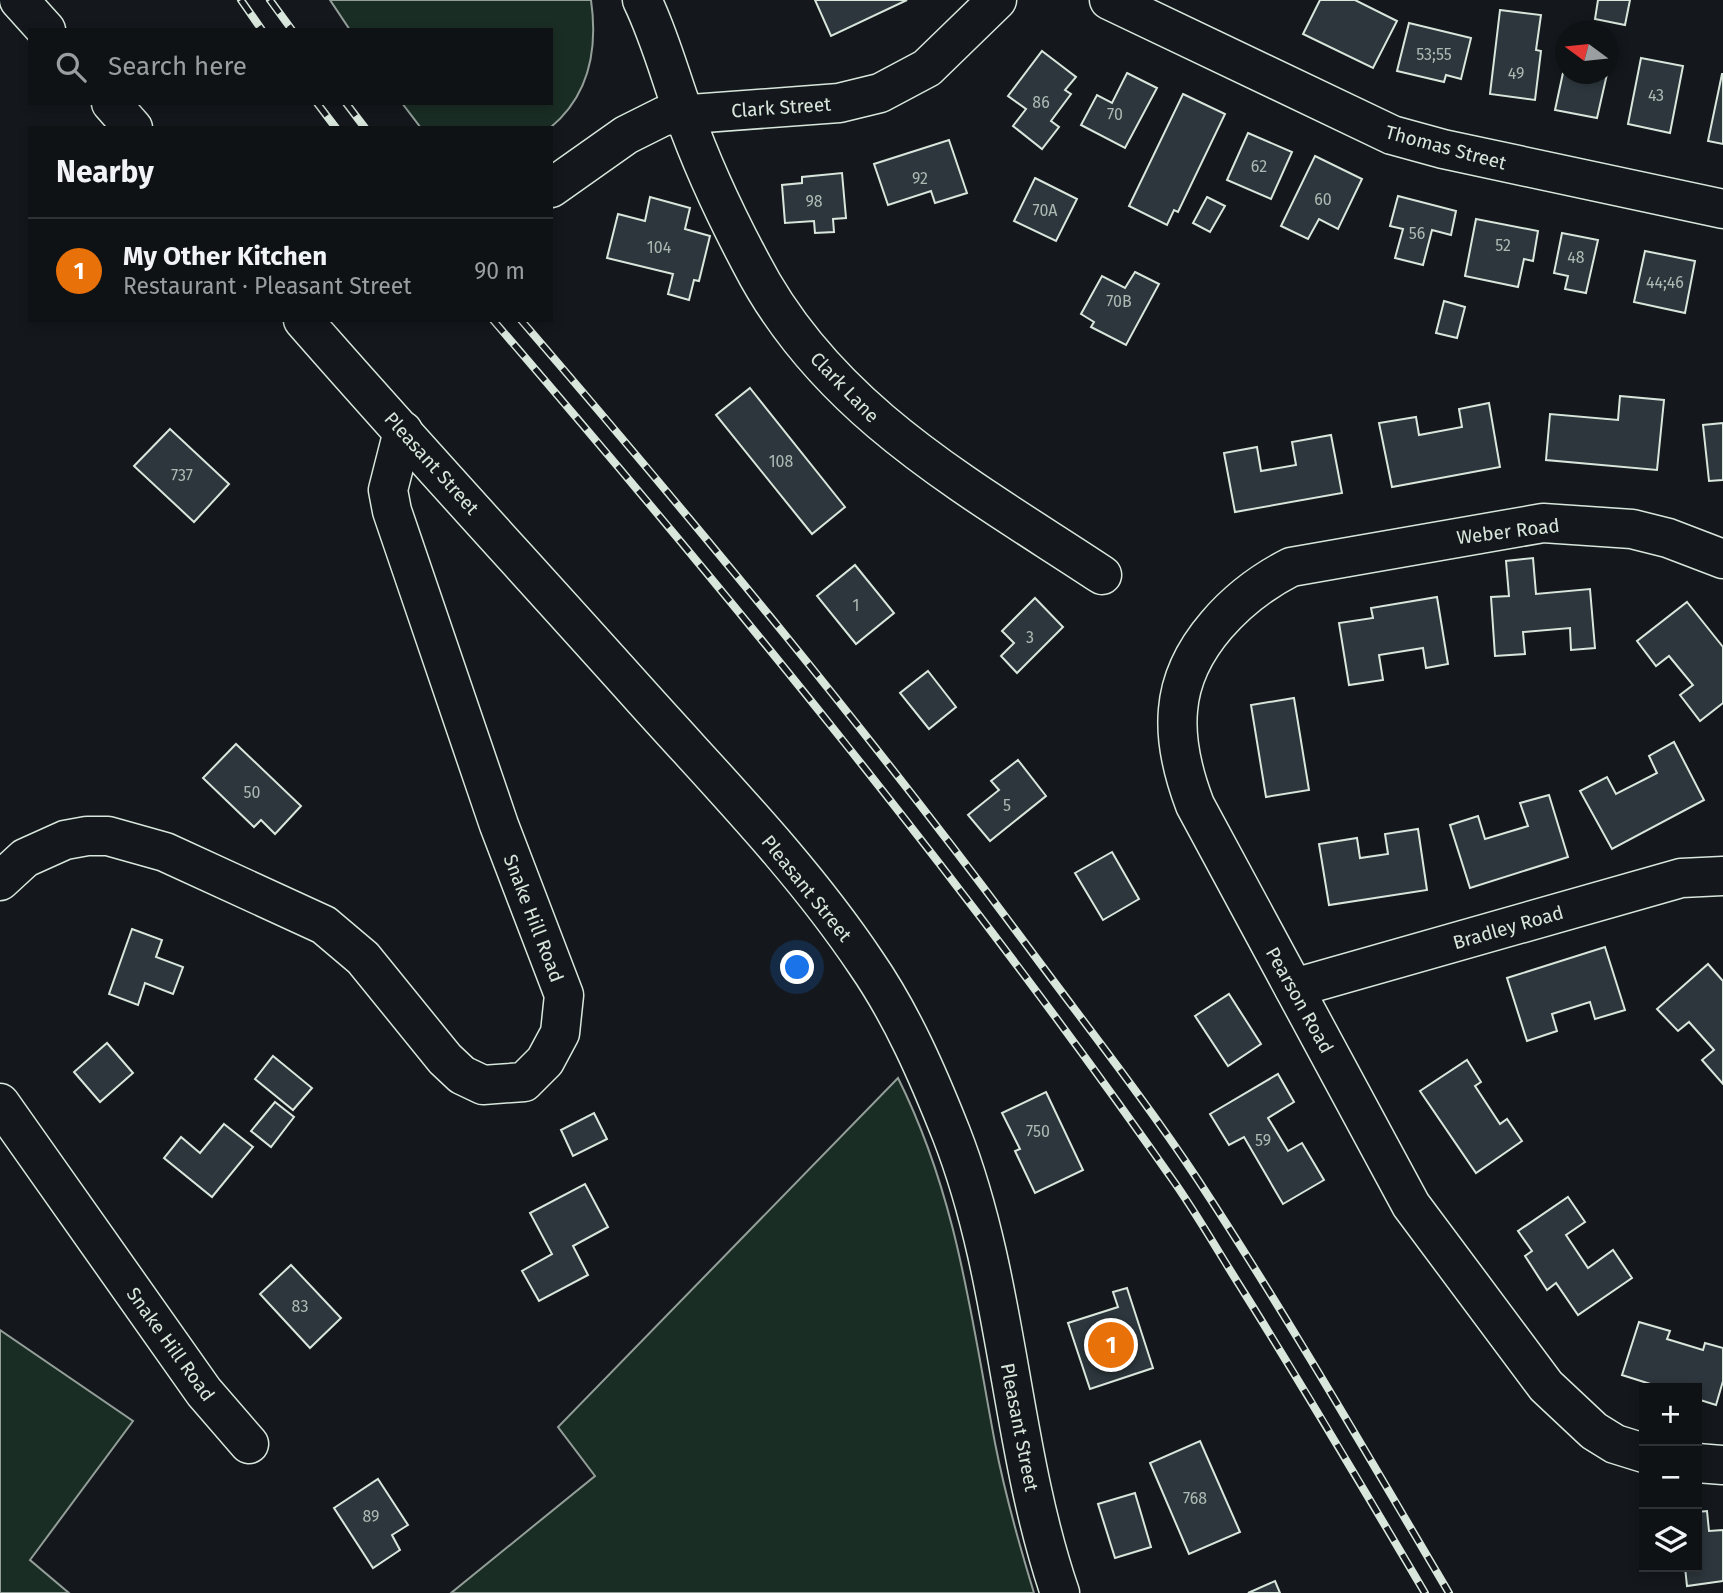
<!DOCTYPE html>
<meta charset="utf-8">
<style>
body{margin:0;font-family:"Fira Sans",sans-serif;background:#1d2022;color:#f1f3f6}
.controls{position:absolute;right:21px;bottom:21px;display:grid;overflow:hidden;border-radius:0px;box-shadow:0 4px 10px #0003}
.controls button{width:63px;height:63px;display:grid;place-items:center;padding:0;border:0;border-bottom:2px solid #2f3234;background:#0f1215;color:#f1f3f6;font:35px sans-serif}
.compass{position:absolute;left:1555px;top:21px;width:63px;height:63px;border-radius:50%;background:#0f1215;box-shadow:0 4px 10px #0003;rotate:285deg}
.you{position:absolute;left:798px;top:968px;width:24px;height:24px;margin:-18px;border:5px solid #fff;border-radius:50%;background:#1a73e8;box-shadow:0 0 0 10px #1a73e833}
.badge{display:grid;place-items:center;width:46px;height:46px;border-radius:50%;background:#2563eb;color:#fff;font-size:23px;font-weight:700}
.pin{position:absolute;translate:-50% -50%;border:4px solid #fff;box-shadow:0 2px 7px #0006}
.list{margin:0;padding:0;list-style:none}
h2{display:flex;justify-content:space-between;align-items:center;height:91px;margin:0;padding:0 28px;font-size:30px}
h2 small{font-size:23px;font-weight:400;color:#9b9ea0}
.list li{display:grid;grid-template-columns:46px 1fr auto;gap:21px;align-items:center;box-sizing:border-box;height:105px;padding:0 28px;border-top:2px solid #2f3234}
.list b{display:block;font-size:26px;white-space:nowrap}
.list p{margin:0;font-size:23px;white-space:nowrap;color:#9b9ea0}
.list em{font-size:23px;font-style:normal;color:#9b9ea0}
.icon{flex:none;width:38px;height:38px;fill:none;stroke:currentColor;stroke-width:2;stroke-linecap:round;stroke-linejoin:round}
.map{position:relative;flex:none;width:1723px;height:1593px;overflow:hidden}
.search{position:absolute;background:#0f1215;box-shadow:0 4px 10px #0003;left:28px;top:28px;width:525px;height:77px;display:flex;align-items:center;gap:18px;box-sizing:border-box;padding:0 24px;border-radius:0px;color:#9b9ea0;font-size:26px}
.panel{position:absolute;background:#0f1215;box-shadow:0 4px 10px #0003;left:28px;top:126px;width:525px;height:196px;border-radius:0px}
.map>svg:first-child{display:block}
.green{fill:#1a2d24;stroke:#939e99;stroke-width:2}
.building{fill:#2c363c;stroke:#d8e6dc;stroke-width:2}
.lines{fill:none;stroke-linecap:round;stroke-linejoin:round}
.minor-casing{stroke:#d8e6dc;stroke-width:41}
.major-casing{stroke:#d8e6dc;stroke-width:41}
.minor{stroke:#14181c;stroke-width:38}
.major{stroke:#14181c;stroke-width:38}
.rail-casing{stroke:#d8e6dc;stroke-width:8}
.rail{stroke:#14181c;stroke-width:5;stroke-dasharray:16;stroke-linecap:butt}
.labels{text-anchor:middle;stroke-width:5;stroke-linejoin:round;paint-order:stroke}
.number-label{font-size:16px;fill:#adbab4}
.street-label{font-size:19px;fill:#d8e6dc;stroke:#14181c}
</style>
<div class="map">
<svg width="1723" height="1593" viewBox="0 0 1723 1593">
<rect width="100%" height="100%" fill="#14181c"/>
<g class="green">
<path d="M330,0H591C598,49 590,95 550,128H421L402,103H551V30H350Z"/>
<path d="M898,1078C957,1196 971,1316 995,1443C1005,1494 1019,1544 1034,1593H451L595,1476L558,1427Z"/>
<polygon points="0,1330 133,1421 30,1560 69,1593 0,1593"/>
</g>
<g class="building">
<polygon points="815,0 907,0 831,36"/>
<polygon points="1320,0 1355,0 1397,21 1373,68 1303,34"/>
<polygon points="1598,0 1630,0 1625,25 1595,19"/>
<polygon points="1500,10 1541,15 1536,50 1541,51 1535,100 1490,94"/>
<polygon points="1409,23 1471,38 1461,79 1446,75 1444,82 1397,71"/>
<polygon points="1042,51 1076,77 1065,90 1071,94 1051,121 1059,127 1042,149 1013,126 1026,109 1008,96"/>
<polygon points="1641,58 1683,66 1670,133 1628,124"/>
<polygon points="1566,59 1566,74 1607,74 1597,118 1555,110"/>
<polygon points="1127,73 1157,88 1125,148 1081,125 1097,95 1112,103"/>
<polygon points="1722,74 1723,74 1723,144 1708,141"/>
<polygon points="1183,94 1225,114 1178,212 1174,210 1167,225 1129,206"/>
<polygon points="1248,133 1292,152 1271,199 1227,180"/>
<polygon points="949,140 967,193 935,203 931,191 888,205 874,164"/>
<polygon points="1315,156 1362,179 1338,229 1319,219 1308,239 1281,226"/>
<polygon points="842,173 846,218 833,219 834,232 815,233 814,221 785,223 782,185 802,183 802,177"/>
<polygon points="1035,178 1077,199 1056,241 1014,221"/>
<polygon points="1398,196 1456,211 1451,235 1432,230 1423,265 1395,258 1403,229 1390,226"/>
<polygon points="650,197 690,208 685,229 710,236 699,281 694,280 689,300 668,294 673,274 607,258 618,214 645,221"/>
<polygon points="1207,197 1225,206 1210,232 1193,223"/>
<polygon points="1476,219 1538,231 1533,261 1524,259 1518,287 1465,276"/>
<polygon points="1562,233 1598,240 1586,293 1565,289 1568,276 1554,273"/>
<polygon points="1645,251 1695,261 1685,313 1634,302"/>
<polygon points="1135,272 1159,284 1126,345 1091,327 1094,322 1081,314 1102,276 1125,288"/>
<polygon points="1444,301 1465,307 1457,338 1436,333"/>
<polygon points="750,388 845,507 812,534 716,415"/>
<polygon points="1620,396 1664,400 1657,470 1546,460 1550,414 1618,420"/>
<polygon points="1489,403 1500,467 1392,487 1379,423 1416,417 1419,435 1462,427 1459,409"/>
<polygon points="1723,423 1723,480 1709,481 1703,425"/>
<polygon points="170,429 229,484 194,522 134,466"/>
<polygon points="1331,435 1342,493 1235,512 1224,453 1257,447 1261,471 1296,465 1292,442"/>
<polygon points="1533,558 1536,594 1590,589 1595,648 1571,650 1570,628 1523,632 1525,654 1495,656 1491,597 1509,596 1506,561"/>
<polygon points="855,565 894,613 856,644 817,596"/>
<polygon points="1437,597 1448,664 1426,668 1423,648 1379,655 1383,680 1349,685 1339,623 1373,618 1371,608"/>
<polygon points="1035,598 1063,627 1017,673 1001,656 1014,643 1002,631"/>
<polygon points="1687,602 1723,647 1723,703 1700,721 1680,695 1693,685 1669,656 1656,666 1637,641"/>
<polygon points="928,671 956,707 929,729 900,693"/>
<polygon points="1294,698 1309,790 1266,797 1251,705"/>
<polygon points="1674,742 1704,800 1612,849 1580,791 1607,777 1616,794 1657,773 1649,756"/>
<polygon points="236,744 301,806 275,834 261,820 254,827 203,778"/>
<polygon points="1018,760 1046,796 990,841 968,815 999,790 991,781"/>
<polygon points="1549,795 1568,857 1470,888 1450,825 1478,816 1485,839 1528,826 1520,803"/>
<polygon points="1418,829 1427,890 1329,905 1319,844 1357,838 1360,858 1388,854 1385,834"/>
<polygon points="1112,852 1139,899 1103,920 1075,873"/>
<polygon points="132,929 162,940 156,957 183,967 173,994 145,983 138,1005 109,994"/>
<polygon points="1605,947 1625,1010 1595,1019 1590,1002 1552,1014 1557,1031 1527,1041 1507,978"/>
<polygon points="1708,964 1723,981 1723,1084 1702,1060 1714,1050 1689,1022 1678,1031 1657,1009"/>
<polygon points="1229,994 1261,1044 1228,1066 1195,1016"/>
<polygon points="107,1043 133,1073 100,1102 74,1072"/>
<polygon points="273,1056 312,1088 293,1110 255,1079"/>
<polygon points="1467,1060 1481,1082 1475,1086 1500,1124 1507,1119 1522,1141 1476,1173 1420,1091"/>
<polygon points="1278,1074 1294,1102 1268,1118 1288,1151 1302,1143 1324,1180 1283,1204 1244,1137 1229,1145 1210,1114"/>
<polygon points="1046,1092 1083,1170 1035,1193 1015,1151 1020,1149 1002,1113"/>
<polygon points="275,1102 294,1117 271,1147 251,1131"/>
<polygon points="594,1113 607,1139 573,1156 561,1130"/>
<polygon points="224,1124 253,1147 212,1197 164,1158 181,1137 200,1153"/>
<polygon points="585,1184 608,1227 573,1246 588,1275 539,1301 522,1271 552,1254 530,1213"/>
<polygon points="1568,1197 1585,1222 1566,1235 1588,1268 1613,1250 1632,1278 1578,1315 1556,1283 1547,1290 1525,1256 1532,1251 1518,1231"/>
<polygon points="291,1265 341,1318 310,1348 260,1294"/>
<polygon points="1127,1288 1153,1368 1090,1389 1068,1323 1118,1307 1113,1292"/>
<polygon points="1639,1322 1670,1331 1667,1339 1703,1350 1705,1343 1723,1348 1723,1381 1716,1405 1697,1399 1697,1388 1663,1388 1622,1375"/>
<polygon points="1200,1441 1240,1532 1189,1554 1150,1463"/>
<polygon points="378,1479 408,1525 392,1535 400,1550 373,1568 334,1508"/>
<polygon points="1135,1493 1151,1547 1115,1558 1098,1504"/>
<polygon points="1707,1511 1709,1531 1723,1530 1723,1581 1687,1586 1685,1567 1697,1567 1697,1512"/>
<polygon points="1275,1581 1280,1593 1248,1593"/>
</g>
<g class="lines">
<defs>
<g id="minor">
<path d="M642,0C660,37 670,76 684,114C702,165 726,216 751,263C827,411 969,487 1102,575"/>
<polyline points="1109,0 1392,135 1443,149 1723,209"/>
<polyline points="551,188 626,135 664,116 839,103 880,93 927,68 997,0"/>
<polyline points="0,881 25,858 65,840 87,836 108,836 165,852 324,925 363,958 445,1059 462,1075 483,1085 524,1082 545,1061 560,1033 564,995 499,825 392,511 388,490 403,431"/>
<polyline points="1294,988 1681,878 1723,876"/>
<polyline points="0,1103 204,1392 249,1444"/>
<path d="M1644,1453L1615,1444L1594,1431L1546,1386L1411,1205L1195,805C1184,776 1175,742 1178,710C1183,647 1238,594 1291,567L1543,523L1632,529L1668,538L1723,559"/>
<polyline points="1697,1463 1723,1465"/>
</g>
<g id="major">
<polyline points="19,0 46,30"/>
<polyline points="111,103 133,128"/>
<path d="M303,320C414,447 528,570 640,695C718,782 801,866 866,963C902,1015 928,1075 951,1133C1009,1281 1009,1444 1060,1593"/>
</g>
</defs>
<use href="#minor" class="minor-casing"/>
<use href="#major" class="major-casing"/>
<use href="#minor" class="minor"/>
<use href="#major" class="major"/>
<defs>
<g id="rail">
<polyline points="241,0 262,30"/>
<polyline points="270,0 292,30"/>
<polyline points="317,103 336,128"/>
<polyline points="346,103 365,128"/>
<path d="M493,320C733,599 966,884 1177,1186C1201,1221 1222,1258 1245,1294C1307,1393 1366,1493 1425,1593"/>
<path d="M521,320C699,527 872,736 1034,955C1089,1029 1147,1103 1198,1180C1286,1314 1367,1454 1449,1593"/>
</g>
</defs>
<use href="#rail" class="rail-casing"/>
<use href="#rail" class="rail"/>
</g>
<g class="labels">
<g class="number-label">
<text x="1434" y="60">53;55</text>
<text x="1516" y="79">49</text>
<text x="1656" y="101">43</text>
<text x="1041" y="108">86</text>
<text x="1115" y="120">70</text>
<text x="1259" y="172">62</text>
<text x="920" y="184">92</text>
<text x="1323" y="205">60</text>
<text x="814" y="207">98</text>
<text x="1045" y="216">70A</text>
<text x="1417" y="239">56</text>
<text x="1503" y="251">52</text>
<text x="659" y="253">104</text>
<text x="1576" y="263">48</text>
<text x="1665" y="288">44;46</text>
<text x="1119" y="307">70B</text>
<text x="781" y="467">108</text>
<text x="182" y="481">737</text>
<text x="856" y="611">1</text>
<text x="1030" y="643">3</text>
<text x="252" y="798">50</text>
<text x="1007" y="811">5</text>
<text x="1038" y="1137">750</text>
<text x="1263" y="1146">59</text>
<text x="300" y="1312">83</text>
<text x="1195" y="1504">768</text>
<text x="371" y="1522">89</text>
</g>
<g class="street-label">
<text transform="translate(781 107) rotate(-4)" y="7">Clark Street</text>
<text transform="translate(1446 147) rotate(15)" y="7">Thomas Street</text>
<text transform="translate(845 387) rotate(46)" y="7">Clark Lane</text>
<text transform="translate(432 463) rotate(48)" y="7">Pleasant Street</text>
<text transform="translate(1508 531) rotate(-7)" y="7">Weber Road</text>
<text transform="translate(807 888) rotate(51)" y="7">Pleasant Street</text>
<text transform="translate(534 918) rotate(69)" y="7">Snake Hill Road</text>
<text transform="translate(1508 927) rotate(-16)" y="7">Bradley Road</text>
<text transform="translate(1300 1000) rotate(61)" y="7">Pearson Road</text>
<text transform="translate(171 1344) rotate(54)" y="7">Snake Hill Road</text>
<text transform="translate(1020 1427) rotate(79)" y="7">Pleasant Street</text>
</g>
</g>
</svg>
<div class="controls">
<button>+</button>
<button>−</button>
<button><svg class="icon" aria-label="layers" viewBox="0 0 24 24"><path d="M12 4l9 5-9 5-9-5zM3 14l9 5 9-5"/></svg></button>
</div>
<svg class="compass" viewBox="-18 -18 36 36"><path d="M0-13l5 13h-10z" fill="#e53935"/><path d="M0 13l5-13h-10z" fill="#9b9ea0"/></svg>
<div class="you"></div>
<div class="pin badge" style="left:1111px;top:1345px;background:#e8710a">1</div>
<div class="search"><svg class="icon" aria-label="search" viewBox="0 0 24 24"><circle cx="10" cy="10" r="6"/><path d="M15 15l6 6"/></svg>Search here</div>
<section class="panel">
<h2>Nearby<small></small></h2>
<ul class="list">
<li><span class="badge" style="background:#e8710a">1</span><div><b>My Other Kitchen</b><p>Restaurant · Pleasant Street</p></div><em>90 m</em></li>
</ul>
</section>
</div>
